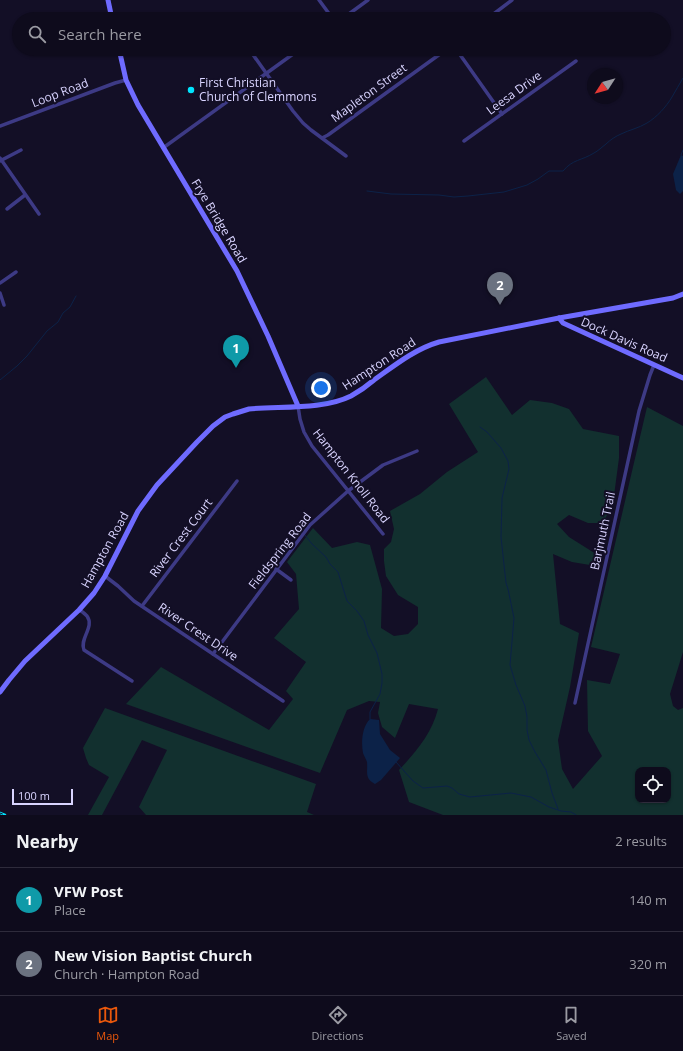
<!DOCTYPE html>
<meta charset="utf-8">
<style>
body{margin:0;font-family:"Open Sans",sans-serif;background:#171425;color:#f1f3f6}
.controls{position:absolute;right:12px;bottom:12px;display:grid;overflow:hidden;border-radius:8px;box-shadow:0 1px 3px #0004}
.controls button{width:36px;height:36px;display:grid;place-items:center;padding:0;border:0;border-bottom:1px solid #2e2b3b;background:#0e0b1c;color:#f1f3f6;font:20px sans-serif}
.compass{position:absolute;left:587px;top:68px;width:36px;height:36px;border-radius:50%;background:#0e0b1c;box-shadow:0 1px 3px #0004;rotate:234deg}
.scale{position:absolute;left:12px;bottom:10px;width:61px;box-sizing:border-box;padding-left:4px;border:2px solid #d9d4ff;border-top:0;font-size:11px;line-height:14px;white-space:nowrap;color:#d9d4ff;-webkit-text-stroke:3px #130f26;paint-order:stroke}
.you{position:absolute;left:321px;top:388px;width:14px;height:14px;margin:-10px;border:3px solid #fff;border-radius:50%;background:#1a73e8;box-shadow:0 0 0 6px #1a73e833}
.badge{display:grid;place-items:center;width:26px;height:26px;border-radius:50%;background:#ea580c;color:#fff;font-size:13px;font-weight:700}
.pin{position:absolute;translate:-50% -33px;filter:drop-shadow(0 1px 2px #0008)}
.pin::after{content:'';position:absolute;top:21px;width:14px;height:12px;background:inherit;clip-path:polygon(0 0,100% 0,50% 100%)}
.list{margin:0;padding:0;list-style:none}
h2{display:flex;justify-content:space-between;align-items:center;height:52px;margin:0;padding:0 16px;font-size:17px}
h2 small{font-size:13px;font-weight:400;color:#9b9ba3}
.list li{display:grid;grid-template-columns:26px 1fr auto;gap:12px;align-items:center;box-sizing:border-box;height:64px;padding:0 16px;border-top:1px solid #2e2b3b}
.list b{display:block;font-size:15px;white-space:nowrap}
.list p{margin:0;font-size:13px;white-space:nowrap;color:#9b9ba3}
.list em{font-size:13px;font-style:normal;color:#9b9ba3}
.icon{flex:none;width:22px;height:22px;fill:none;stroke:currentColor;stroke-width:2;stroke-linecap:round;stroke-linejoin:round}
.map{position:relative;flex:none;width:683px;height:815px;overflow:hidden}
.search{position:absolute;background:#0e0b1c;box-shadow:0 1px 3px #0004;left:12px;right:12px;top:12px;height:44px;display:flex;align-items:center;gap:10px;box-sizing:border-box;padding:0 14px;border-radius:22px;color:#9b9ba3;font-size:15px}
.sheet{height:180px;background:#0e0b1c}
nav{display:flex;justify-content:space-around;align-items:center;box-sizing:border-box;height:56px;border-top:1px solid #2e2b3b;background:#0e0b1c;font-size:11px;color:#9b9ba3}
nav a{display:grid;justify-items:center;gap:2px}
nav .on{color:#ea580c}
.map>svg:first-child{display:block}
.green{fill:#12302f;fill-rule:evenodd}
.water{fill:#0c2248}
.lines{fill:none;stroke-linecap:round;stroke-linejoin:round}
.stream{stroke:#0c2248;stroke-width:1}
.street{stroke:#3d3a85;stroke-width:3.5}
.secondary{stroke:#6f6bff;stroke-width:5}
.rail-casing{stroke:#00e5ff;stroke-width:2.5}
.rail{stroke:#130f26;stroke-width:1;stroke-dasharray:3;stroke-linecap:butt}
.poi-dot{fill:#00e5ff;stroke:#130f26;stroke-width:1.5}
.labels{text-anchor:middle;stroke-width:4;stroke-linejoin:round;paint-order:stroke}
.poi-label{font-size:12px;fill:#d9d4ff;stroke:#130f26;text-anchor:start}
.street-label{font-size:12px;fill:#d9d4ff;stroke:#130f26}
</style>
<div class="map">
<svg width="683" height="815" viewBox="0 0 683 815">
<rect width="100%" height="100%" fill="#130f26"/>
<g class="green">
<path d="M486,377L512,415L530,400L552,403L569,409L583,429L619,436V458L613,503L603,523H588L569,515L557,524L569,537L596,554L590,565L572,562L553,554L560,624L579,633L570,687L558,740L562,769L573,789L602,756L588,731L587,680L610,684L620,654L591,647L647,407L683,426V652L670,694L673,706L678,710L683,708V815H443L409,802L399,770C416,752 432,733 438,709L409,704L395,738L382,727L378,713L380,702L369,701L347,710L320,773L126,704L161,667L269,730L293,699L286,691L306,662L274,638L299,609L296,574L287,562L313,528L332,548L357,542L370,545L382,589L381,628L394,636L408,634L418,624V607L398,595L386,576L384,561V549L391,542L394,529L390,511L420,494L447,472L478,452L449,404ZM638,770H668V800H638Z"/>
<polygon points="105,708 316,784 307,812 314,815 146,815 139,807 167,750 142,740 102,815 88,815 109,777 89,765 86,758 83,748"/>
</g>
<g class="water">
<polygon points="681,155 683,156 683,191 680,194 676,190 673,174"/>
<path d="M370,719L379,720L380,734L390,750L400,758L381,780L375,784C364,778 368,772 367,762C366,759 364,756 363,753C361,742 362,727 370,719Z"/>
</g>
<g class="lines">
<g class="stream">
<polyline points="681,155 683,150"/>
<path d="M367,191L391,194L439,195L454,197L468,196L504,192L527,185L538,179L549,171H563C573,159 581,161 594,153C598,151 602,147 606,144C610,140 616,136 621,134C629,130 639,128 647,123C657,117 666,107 672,97C676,91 679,84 683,78"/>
<polyline points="0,380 17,366 27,356 47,331 58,322 63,313 70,307 76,296"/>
<polyline points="480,427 487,432 501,448 508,461 509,469 502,498 501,537 506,583 508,589 514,618 510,665 516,685 525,706 527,717 527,730 529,740 535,752 546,770 552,793 558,809"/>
<polyline points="304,534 312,544 326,557 330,564 338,572 347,601 357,611 364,621 368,635 377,653 382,674 382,683 380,694 370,712 370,719"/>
<polyline points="396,762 413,781 423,788 447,786 452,788 459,794 470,797 511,793 531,797 549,807 561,811 571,812 576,815"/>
</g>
<g class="street">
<polyline points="319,0 333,19"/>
<polyline points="342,19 368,0"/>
<polyline points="487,19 512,0"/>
<polyline points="249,49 293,111 303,123 311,130 346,156"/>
<polyline points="456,49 502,114"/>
<polyline points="0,126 115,83 126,80"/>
<polyline points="322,138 328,135 447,49"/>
<polyline points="464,141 576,61"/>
<polyline points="163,148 300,49"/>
<polyline points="0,158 39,214"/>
<polyline points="0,161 21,150"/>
<polyline points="7,209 25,195"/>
<polyline points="0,283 16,272"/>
<polyline points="0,293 4,305"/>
<polyline points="298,406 300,419 304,432 312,446 383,534"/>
<polyline points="276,569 291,580"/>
<polyline points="105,576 118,586 134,601 283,701"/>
<polyline points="142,606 237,481"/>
<path d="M79,610C82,611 85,614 87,616C95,627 79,639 84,650L132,681"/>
<polyline points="213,654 310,525 348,491 383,465 417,451"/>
<polyline points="575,703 639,411 650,375 654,365"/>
</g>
<g class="secondary">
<polyline points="108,0 112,19"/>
<polyline points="119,49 126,80 138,105 237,271 268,336 298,406"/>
<polyline points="559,318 563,323 683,378"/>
<path d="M0,692L9,680L25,661L79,610L94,593L105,576L138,511L157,485L197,442L213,426L225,417L233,414L249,409C281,406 323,410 351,396C360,391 367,386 374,380C395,365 415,349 439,342L559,318L673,298L683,294"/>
</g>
<defs>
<polyline id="rail" points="0,813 5,815"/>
</defs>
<use href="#rail" class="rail-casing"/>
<use href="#rail" class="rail"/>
</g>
<circle class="poi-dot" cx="191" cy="90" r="4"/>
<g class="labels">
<g class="poi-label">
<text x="199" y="87">First Christian<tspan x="199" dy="14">Church of Clemmons</tspan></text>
</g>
<g class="street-label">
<text transform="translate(60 93) rotate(-21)" y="4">Loop Road</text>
<text transform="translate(369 93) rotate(-36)" y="4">Mapleton Street</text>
<text transform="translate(514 93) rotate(-36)" y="4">Leesa Drive</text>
<text transform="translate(219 221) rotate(59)" y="4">Frye Bridge Road</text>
<text transform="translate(624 340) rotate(24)" y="4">Dock Davis Road</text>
<text transform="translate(379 364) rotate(-33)" y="4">Hampton Road</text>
<text transform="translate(351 476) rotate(52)" y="4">Hampton Knoll Road</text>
<text transform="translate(603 531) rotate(-78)" y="4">Barjmuth Trail</text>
<text transform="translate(181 538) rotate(-53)" y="4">River Crest Court</text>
<text transform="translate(105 550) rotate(-61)" y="4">Hampton Road</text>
<text transform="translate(280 551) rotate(-52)" y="4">Fieldspring Road</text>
<text transform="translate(198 632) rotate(34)" y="4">River Crest Drive</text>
</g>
</g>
</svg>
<div class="controls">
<button><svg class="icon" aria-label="locate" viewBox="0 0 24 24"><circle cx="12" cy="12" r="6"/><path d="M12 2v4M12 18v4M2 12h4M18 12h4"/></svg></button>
</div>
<svg class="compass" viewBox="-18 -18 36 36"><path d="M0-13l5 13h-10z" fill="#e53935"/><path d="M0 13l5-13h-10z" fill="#9b9ba3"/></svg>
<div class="scale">100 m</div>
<div class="you"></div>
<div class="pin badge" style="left:236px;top:368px;background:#0f9aa8">1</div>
<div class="pin badge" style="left:500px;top:305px;background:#6b7280">2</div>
<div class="search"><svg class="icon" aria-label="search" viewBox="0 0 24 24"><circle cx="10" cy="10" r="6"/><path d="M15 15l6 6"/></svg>Search here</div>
</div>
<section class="sheet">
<h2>Nearby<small>2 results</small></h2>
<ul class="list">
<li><span class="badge" style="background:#0f9aa8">1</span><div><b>VFW Post</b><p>Place</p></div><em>140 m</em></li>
<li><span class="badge" style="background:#6b7280">2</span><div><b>New Vision Baptist Church</b><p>Church · Hampton Road</p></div><em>320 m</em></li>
</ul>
</section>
<nav>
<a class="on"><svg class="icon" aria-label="map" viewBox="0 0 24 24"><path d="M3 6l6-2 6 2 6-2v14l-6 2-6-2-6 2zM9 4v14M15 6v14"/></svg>Map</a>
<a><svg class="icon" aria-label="directions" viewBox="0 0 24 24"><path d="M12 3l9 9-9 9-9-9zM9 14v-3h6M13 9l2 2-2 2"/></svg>Directions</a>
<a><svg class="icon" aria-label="saved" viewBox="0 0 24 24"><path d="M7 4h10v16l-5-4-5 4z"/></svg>Saved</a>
</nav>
